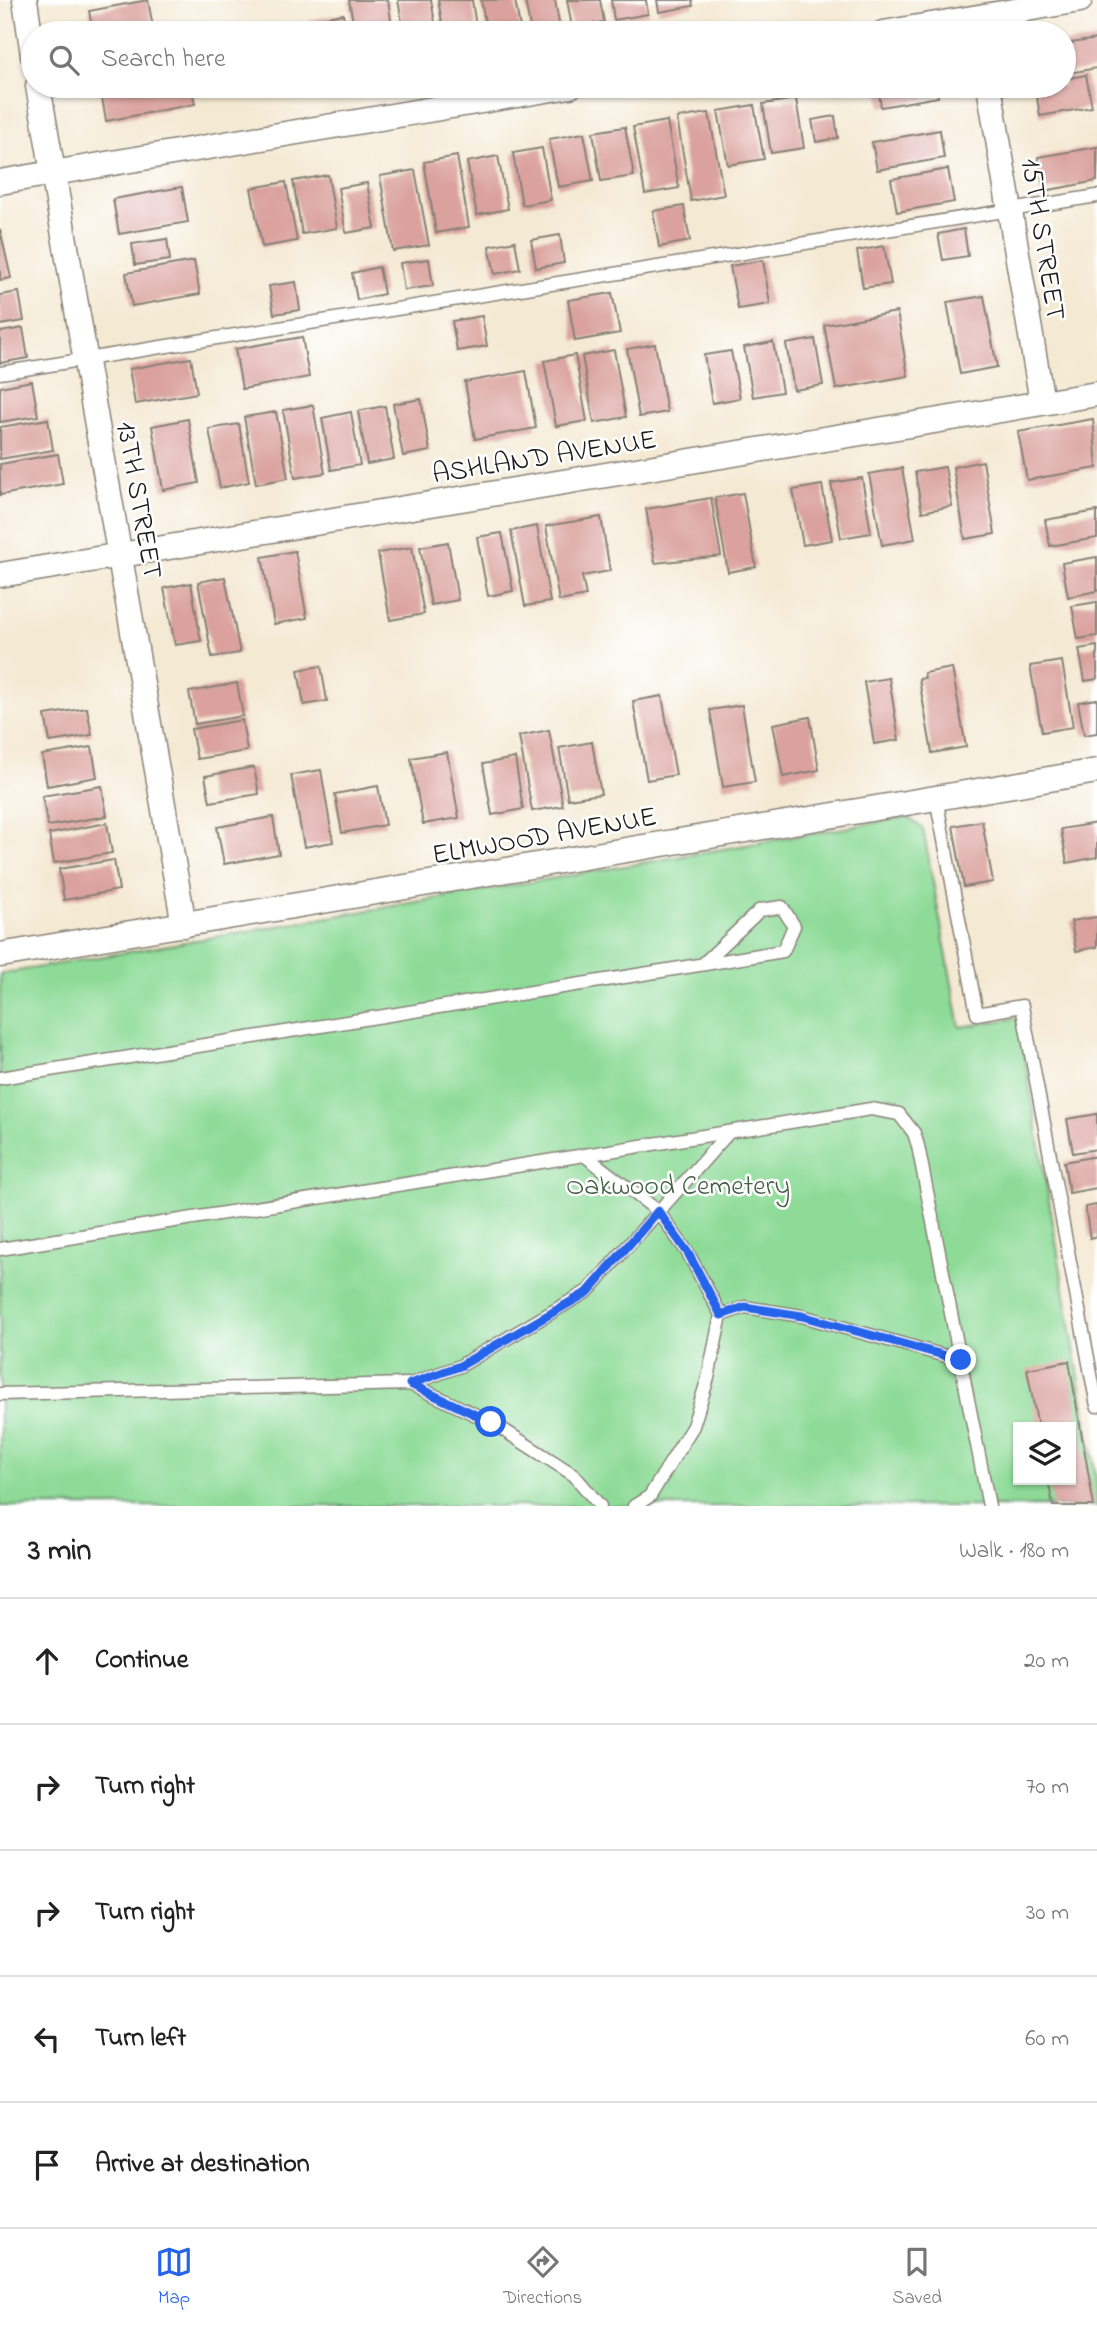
<!DOCTYPE html>
<meta charset="utf-8">
<style>
body{margin:0;font-family:"Indie Flower",sans-serif;background:#f6f6f6;color:#222}
.controls{position:absolute;right:21px;bottom:21px;display:grid;overflow:hidden;border-radius:0px;box-shadow:0 2px 5px #0004}
.controls button{width:63px;height:63px;display:grid;place-items:center;padding:0;border:0;border-bottom:2px solid #e0e0e0;background:#fff;color:#222;font:35px sans-serif}
.stop{position:absolute;width:21px;height:21px;margin:-16px;border:5px solid #2563eb;border-radius:50%;background:#fff}
.stop.end{background:#2563eb;border-color:#fff;box-shadow:0 2px 7px #0008}
.list{margin:0;padding:0;list-style:none}
h2{display:flex;justify-content:space-between;align-items:center;height:91px;margin:0;padding:0 28px;font-size:30px}
h2 small{font-size:23px;font-weight:400;color:#767676}
.list li{display:grid;grid-template-columns:46px 1fr auto;gap:21px;align-items:center;box-sizing:border-box;height:126px;padding:0 28px;border-top:2px solid #e0e0e0}
.list b{display:block;font-size:26px;white-space:nowrap}
.list em{font-size:23px;font-style:normal;color:#767676}
.icon{flex:none;width:38px;height:38px;fill:none;stroke:currentColor;stroke-width:2;stroke-linecap:round;stroke-linejoin:round}
.map{position:relative;flex:none;width:1097px;height:1506px;overflow:hidden}
.search{position:absolute;background:#fff;box-shadow:0 2px 5px #0004;left:21px;right:21px;top:21px;height:77px;display:flex;align-items:center;gap:18px;box-sizing:border-box;padding:0 24px;border-radius:38px;color:#767676;font-size:26px}
.sheet{height:721px;background:#fff}
nav{display:flex;justify-content:space-around;align-items:center;box-sizing:border-box;height:98px;border-top:2px solid #e0e0e0;background:#fff;font-size:19px;color:#767676}
nav a{display:grid;justify-items:center;gap:4px}
nav .on{color:#2563eb}
.map>svg:first-child{display:block}
.green{fill:#8edb98;stroke:#557c5a;stroke-width:2;fill-rule:evenodd}
.building{fill:#daa19d}
.lines{fill:none;stroke-linecap:round;stroke-linejoin:round}
.service-casing{stroke:#888278;stroke-width:15}
.minor-casing{stroke:#888278;stroke-width:27}
.service{stroke:#fff;stroke-width:12}
.minor{stroke:#fff;stroke-width:24}
.route{stroke:#2563eb;stroke-width:9}
.labels{text-anchor:middle;stroke-width:5;stroke-linejoin:round;paint-order:stroke}
.street-label{font-size:28px;fill:#1c1c1c;stroke:#fff}
.park-label{font-size:28px;fill:#445f47;stroke:#fff}
</style>
<div class="map">
<svg width="1097" height="1506" viewBox="0 0 1097 1506">
<rect width="100%" height="100%" fill="#fff"/>
<filter id="ink" filterUnits="userSpaceOnUse"><feTurbulence type="fractalNoise" baseFrequency=".0143" numOctaves="2"/><feDisplacementMap in="SourceGraphic" scale="14" xChannelSelector="R" yChannelSelector="G"/><feConvolveMatrix kernelMatrix="1 2 1 2 8 2 1 2 1" color-interpolation-filters="sRGB"/></filter>
<filter id="wash" filterUnits="userSpaceOnUse"><feTurbulence type="fractalNoise" baseFrequency=".00686" numOctaves="4" result="noise"/><feDisplacementMap in="SourceGraphic" scale="28" xChannelSelector="R" yChannelSelector="G"/><feGaussianBlur stdDeviation="1.57" result="paint"/><feColorMatrix in="noise" values="0 0 0 0 0 0 0 0 0 0 0 0 0 0 0 0 0 1.4 0 .05"/><feComposite in="paint" operator="in"/></filter>
<g filter="url(#wash)">
<rect width="100%" height="100%" fill="#f4e9d3"/>
<path class="green" d="M908,817L923,829L960,1027L1018,1018L1097,1483V1506H0V974ZM1018,1427H1071V1480H1018Z"/>
<g id="blocks">
<g class="building">
<polygon points="148,0 154,33 93,33 89,11"/>
<polygon points="349,0 388,0 393,33 355,33"/>
<polygon points="398,0 431,0 437,33 404,33"/>
<polygon points="438,0 472,0 477,33 444,33"/>
<polygon points="481,0 515,0 521,33 487,33"/>
<polygon points="525,0 555,0 560,29 531,33"/>
<polygon points="567,0 600,0 604,22 572,27"/>
<polygon points="611,0 646,0 648,14 614,20"/>
<polygon points="657,0 692,0 693,6 659,12"/>
<polygon points="343,14 347,33 311,33 309,20"/>
<polygon points="300,22 302,33 267,33 266,28"/>
<polygon points="1097,39 1097,68 1064,74 1064,44"/>
<polygon points="1086,75 1092,107 1040,116 1035,86 1064,86 1064,79"/>
<polygon points="100,86 191,86 195,104 106,121"/>
<polygon points="878,86 936,86 938,97 881,107"/>
<polygon points="796,99 804,148 771,153 763,104"/>
<polygon points="754,105 764,159 728,165 718,111"/>
<polygon points="709,113 724,195 691,201 677,118"/>
<polygon points="835,116 838,138 816,142 812,120"/>
<polygon points="667,121 679,188 645,194 633,127"/>
<polygon points="625,127 634,176 601,181 593,132"/>
<polygon points="940,130 944,158 877,170 872,142"/>
<polygon points="584,133 593,181 558,187 549,139"/>
<polygon points="1097,147 1097,181 1044,191 1038,157"/>
<polygon points="542,148 551,200 522,205 513,153"/>
<polygon points="457,156 469,227 436,233 424,162"/>
<polygon points="498,156 508,209 477,215 467,162"/>
<polygon points="948,169 954,202 897,212 891,179"/>
<polygon points="415,170 429,245 393,251 380,176"/>
<polygon points="328,175 337,228 302,234 293,181"/>
<polygon points="286,182 297,241 262,247 251,188"/>
<polygon points="367,183 375,228 346,233 338,188"/>
<polygon points="182,187 188,222 119,234 113,199"/>
<polygon points="684,206 690,241 659,247 653,211"/>
<polygon points="0,229 11,278 0,280"/>
<polygon points="964,229 968,256 943,260 938,234"/>
<polygon points="560,235 564,263 536,268 531,240"/>
<polygon points="167,239 170,260 135,265 132,244"/>
<polygon points="515,241 520,269 495,274 489,246"/>
<polygon points="884,246 891,284 863,288 857,251"/>
<polygon points="429,259 433,286 404,290 400,263"/>
<polygon points="763,260 770,304 738,309 730,266"/>
<polygon points="194,261 200,294 132,306 126,273"/>
<polygon points="379,267 384,294 357,300 352,273"/>
<polygon points="296,282 300,310 274,314 269,286"/>
<polygon points="19,292 24,321 0,325 0,295"/>
<polygon points="612,293 620,333 575,341 568,300"/>
<polygon points="984,296 997,367 960,374 947,302"/>
<polygon points="897,312 908,376 836,389 824,325"/>
<polygon points="482,316 487,346 457,351 452,321"/>
<polygon points="23,328 28,358 0,363 0,332"/>
<polygon points="302,337 309,377 242,389 235,349"/>
<polygon points="815,339 823,385 794,390 786,344"/>
<polygon points="773,342 782,392 753,397 744,347"/>
<polygon points="655,344 667,412 639,417 627,349"/>
<polygon points="614,350 626,417 594,423 582,356"/>
<polygon points="731,351 740,398 712,403 704,355"/>
<polygon points="575,355 587,421 556,426 544,361"/>
<polygon points="191,358 197,393 135,404 129,369"/>
<polygon points="526,371 536,428 475,439 465,382"/>
<polygon points="32,381 38,416 0,422 0,387"/>
<polygon points="421,399 430,451 403,456 393,404"/>
<polygon points="313,405 325,473 295,478 283,410"/>
<polygon points="385,406 394,459 367,464 358,411"/>
<polygon points="276,412 288,478 256,484 244,417"/>
<polygon points="351,412 360,465 331,470 322,418"/>
<polygon points="48,419 53,450 0,459 0,427"/>
<polygon points="188,419 199,483 163,490 152,426"/>
<polygon points="1093,419 1097,468 1027,480 1018,432"/>
<polygon points="239,424 249,482 220,488 209,429"/>
<polygon points="58,454 63,484 0,495 0,464"/>
<polygon points="983,461 995,534 965,539 953,467"/>
<polygon points="945,467 952,506 922,512 915,472"/>
<polygon points="902,468 915,539 882,545 869,474"/>
<polygon points="862,478 871,533 841,538 831,483"/>
<polygon points="822,485 832,540 803,545 793,490"/>
<polygon points="743,493 756,567 728,572 715,498"/>
<polygon points="711,498 721,556 655,563 646,509"/>
<polygon points="1097,511 1097,538 1050,546 1045,520"/>
<polygon points="601,517 610,571 582,576 586,596 559,601 546,526"/>
<polygon points="537,526 550,602 525,606 511,531"/>
<polygon points="502,533 513,591 488,596 477,537"/>
<polygon points="448,542 458,600 431,605 420,547"/>
<polygon points="412,547 424,614 390,620 378,553"/>
<polygon points="295,551 307,618 274,624 262,557"/>
<polygon points="1097,557 1097,591 1068,597 1062,563"/>
<polygon points="225,577 240,653 212,657 198,582"/>
<polygon points="191,583 201,641 175,645 164,588"/>
<polygon points="1097,602 1097,636 1078,639 1072,606"/>
<polygon points="1097,646 1097,679 1085,681 1079,649"/>
<polygon points="1062,661 1073,727 1042,732 1030,666"/>
<polygon points="321,666 327,701 304,705 298,670"/>
<polygon points="952,668 966,747 932,753 919,679 925,678 924,673"/>
<polygon points="889,678 899,740 874,744 864,682"/>
<polygon points="237,683 243,716 195,724 189,692"/>
<polygon points="662,696 676,775 647,780 633,701"/>
<polygon points="1097,699 1097,733 1084,735 1078,702"/>
<polygon points="742,705 755,782 723,787 710,710"/>
<polygon points="87,708 92,735 50,742 45,715"/>
<polygon points="810,717 819,770 783,777 773,724"/>
<polygon points="242,720 247,751 197,759 191,729"/>
<polygon points="549,730 563,806 532,811 519,736"/>
<polygon points="592,742 601,794 568,799 559,748"/>
<polygon points="92,747 97,777 47,786 42,755"/>
<polygon points="447,752 459,818 423,824 411,758"/>
<polygon points="515,758 523,809 492,815 483,764"/>
<polygon points="254,767 259,794 210,802 205,776"/>
<polygon points="321,770 333,842 304,847 291,775"/>
<polygon points="102,786 107,816 48,826 42,796"/>
<polygon points="378,786 385,825 342,833 335,794"/>
<polygon points="273,817 279,854 224,864 217,827"/>
<polygon points="982,821 993,882 964,887 953,826"/>
<polygon points="107,823 112,853 54,863 49,834"/>
<polygon points="1097,823 1097,857 1067,863 1061,829"/>
<polygon points="114,860 119,890 64,900 59,869"/>
<polygon points="1097,917 1097,947 1076,951 1071,921"/>
<polygon points="1097,1114 1097,1149 1073,1153 1067,1119"/>
<polygon points="1097,1156 1097,1188 1069,1193 1064,1162"/>
<polygon points="1097,1205 1097,1236 1090,1238 1085,1207"/>
<polygon points="1069,1361 1094,1506 1053,1506 1048,1480 1071,1480 1071,1427 1038,1427 1027,1369"/>
</g>
</g>
</g>
<g filter="url(#ink)">
<use href="#blocks" fill-opacity="0" stroke="#888278" stroke-width="2"/>
<g class="lines">
<defs>
<g id="service">
<polyline points="0,373 1097,196"/>
<polyline points="936,798 977,1014 1022,1006 1097,1406"/>
<polyline points="0,1078 699,965 783,951 794,926 782,907 760,910 703,964"/>
<polyline points="584,1155 658,1211 688,1253 721,1315 708,1378 693,1426 650,1496 634,1506"/>
<polyline points="0,1249 871,1109 899,1114 914,1133 918,1146 989,1506"/>
<polyline points="721,1315 745,1307 802,1316 960,1360"/>
<polyline points="410,1384 460,1366 588,1291 729,1132"/>
<polyline points="0,1394 410,1384 491,1422 574,1475 600,1506"/>
</g>
<g id="minor">
<polyline points="25,0 33,55"/>
<polyline points="883,33 1080,0"/>
<polyline points="38,86 184,925"/>
<polyline points="989,86 1042,402"/>
<polyline points="0,182 570,86"/>
<polyline points="0,575 1097,394"/>
<polyline points="0,955 1097,771"/>
</g>
</defs>
<use href="#service" class="service-casing"/>
<use href="#minor" class="minor-casing"/>
<use href="#service" class="service"/>
<use href="#minor" class="minor"/>
</g>
</g>
<g class="lines" filter="url(#ink)">
<polyline class="route" points="491,1422 410,1384 460,1366 588,1292 658,1211 688,1253 721,1315 745,1307 802,1316 961,1360"/>
</g>
<g class="labels">
<g class="street-label">
<text transform="translate(1045 239) rotate(81)" y="10">15TH STREET</text>
<text transform="translate(544 455) rotate(-9)" y="10">ASHLAND AVENUE</text>
<text transform="translate(141 500) rotate(80)" y="10">13TH STREET</text>
<text transform="translate(544 834) rotate(-10)" y="10">ELMWOOD AVENUE</text>
</g>
<g class="park-label">
<text x="678" y="1194">Oakwood Cemetery</text>
</g>
</g>
</svg>
<div class="controls">
<button><svg class="icon" aria-label="layers" viewBox="0 0 24 24"><path d="M12 4l9 5-9 5-9-5zM3 14l9 5 9-5"/></svg></button>
</div>
<div class="stop" style="left:491px;top:1422px"></div>
<div class="stop end" style="left:961px;top:1360px"></div>
<div class="search"><svg class="icon" aria-label="search" viewBox="0 0 24 24"><circle cx="10" cy="10" r="6"/><path d="M15 15l6 6"/></svg>Search here</div>
</div>
<section class="sheet">
<h2>3 min<small>Walk · 180 m</small></h2>
<ul class="list">
<li><svg class="icon" aria-label="ahead" viewBox="0 0 24 24"><path d="M12 20V5M6 11l6-6 6 6"/></svg><div><b>Continue</b></div><em>20 m</em></li>
<li><svg class="icon" aria-label="right" viewBox="0 0 24 24"><path d="M7 20v-9h11M14 6l5 5-5 5"/></svg><div><b>Turn right</b></div><em>70 m</em></li>
<li><svg class="icon" aria-label="right" viewBox="0 0 24 24"><path d="M7 20v-9h11M14 6l5 5-5 5"/></svg><div><b>Turn right</b></div><em>30 m</em></li>
<li><svg class="icon" aria-label="left" viewBox="0 0 24 24"><path d="M17 20v-9H6M10 6l-5 5 5 5"/></svg><div><b>Turn left</b></div><em>60 m</em></li>
<li><svg class="icon" aria-label="arrive" viewBox="0 0 24 24"><path d="M6 21V4h12l-3 4 3 4H6"/></svg><div><b>Arrive at destination</b></div></li>
</ul>
</section>
<nav>
<a class="on"><svg class="icon" aria-label="map" viewBox="0 0 24 24"><path d="M3 6l6-2 6 2 6-2v14l-6 2-6-2-6 2zM9 4v14M15 6v14"/></svg>Map</a>
<a><svg class="icon" aria-label="directions" viewBox="0 0 24 24"><path d="M12 3l9 9-9 9-9-9zM9 14v-3h6M13 9l2 2-2 2"/></svg>Directions</a>
<a><svg class="icon" aria-label="saved" viewBox="0 0 24 24"><path d="M7 4h10v16l-5-4-5 4z"/></svg>Saved</a>
</nav>
